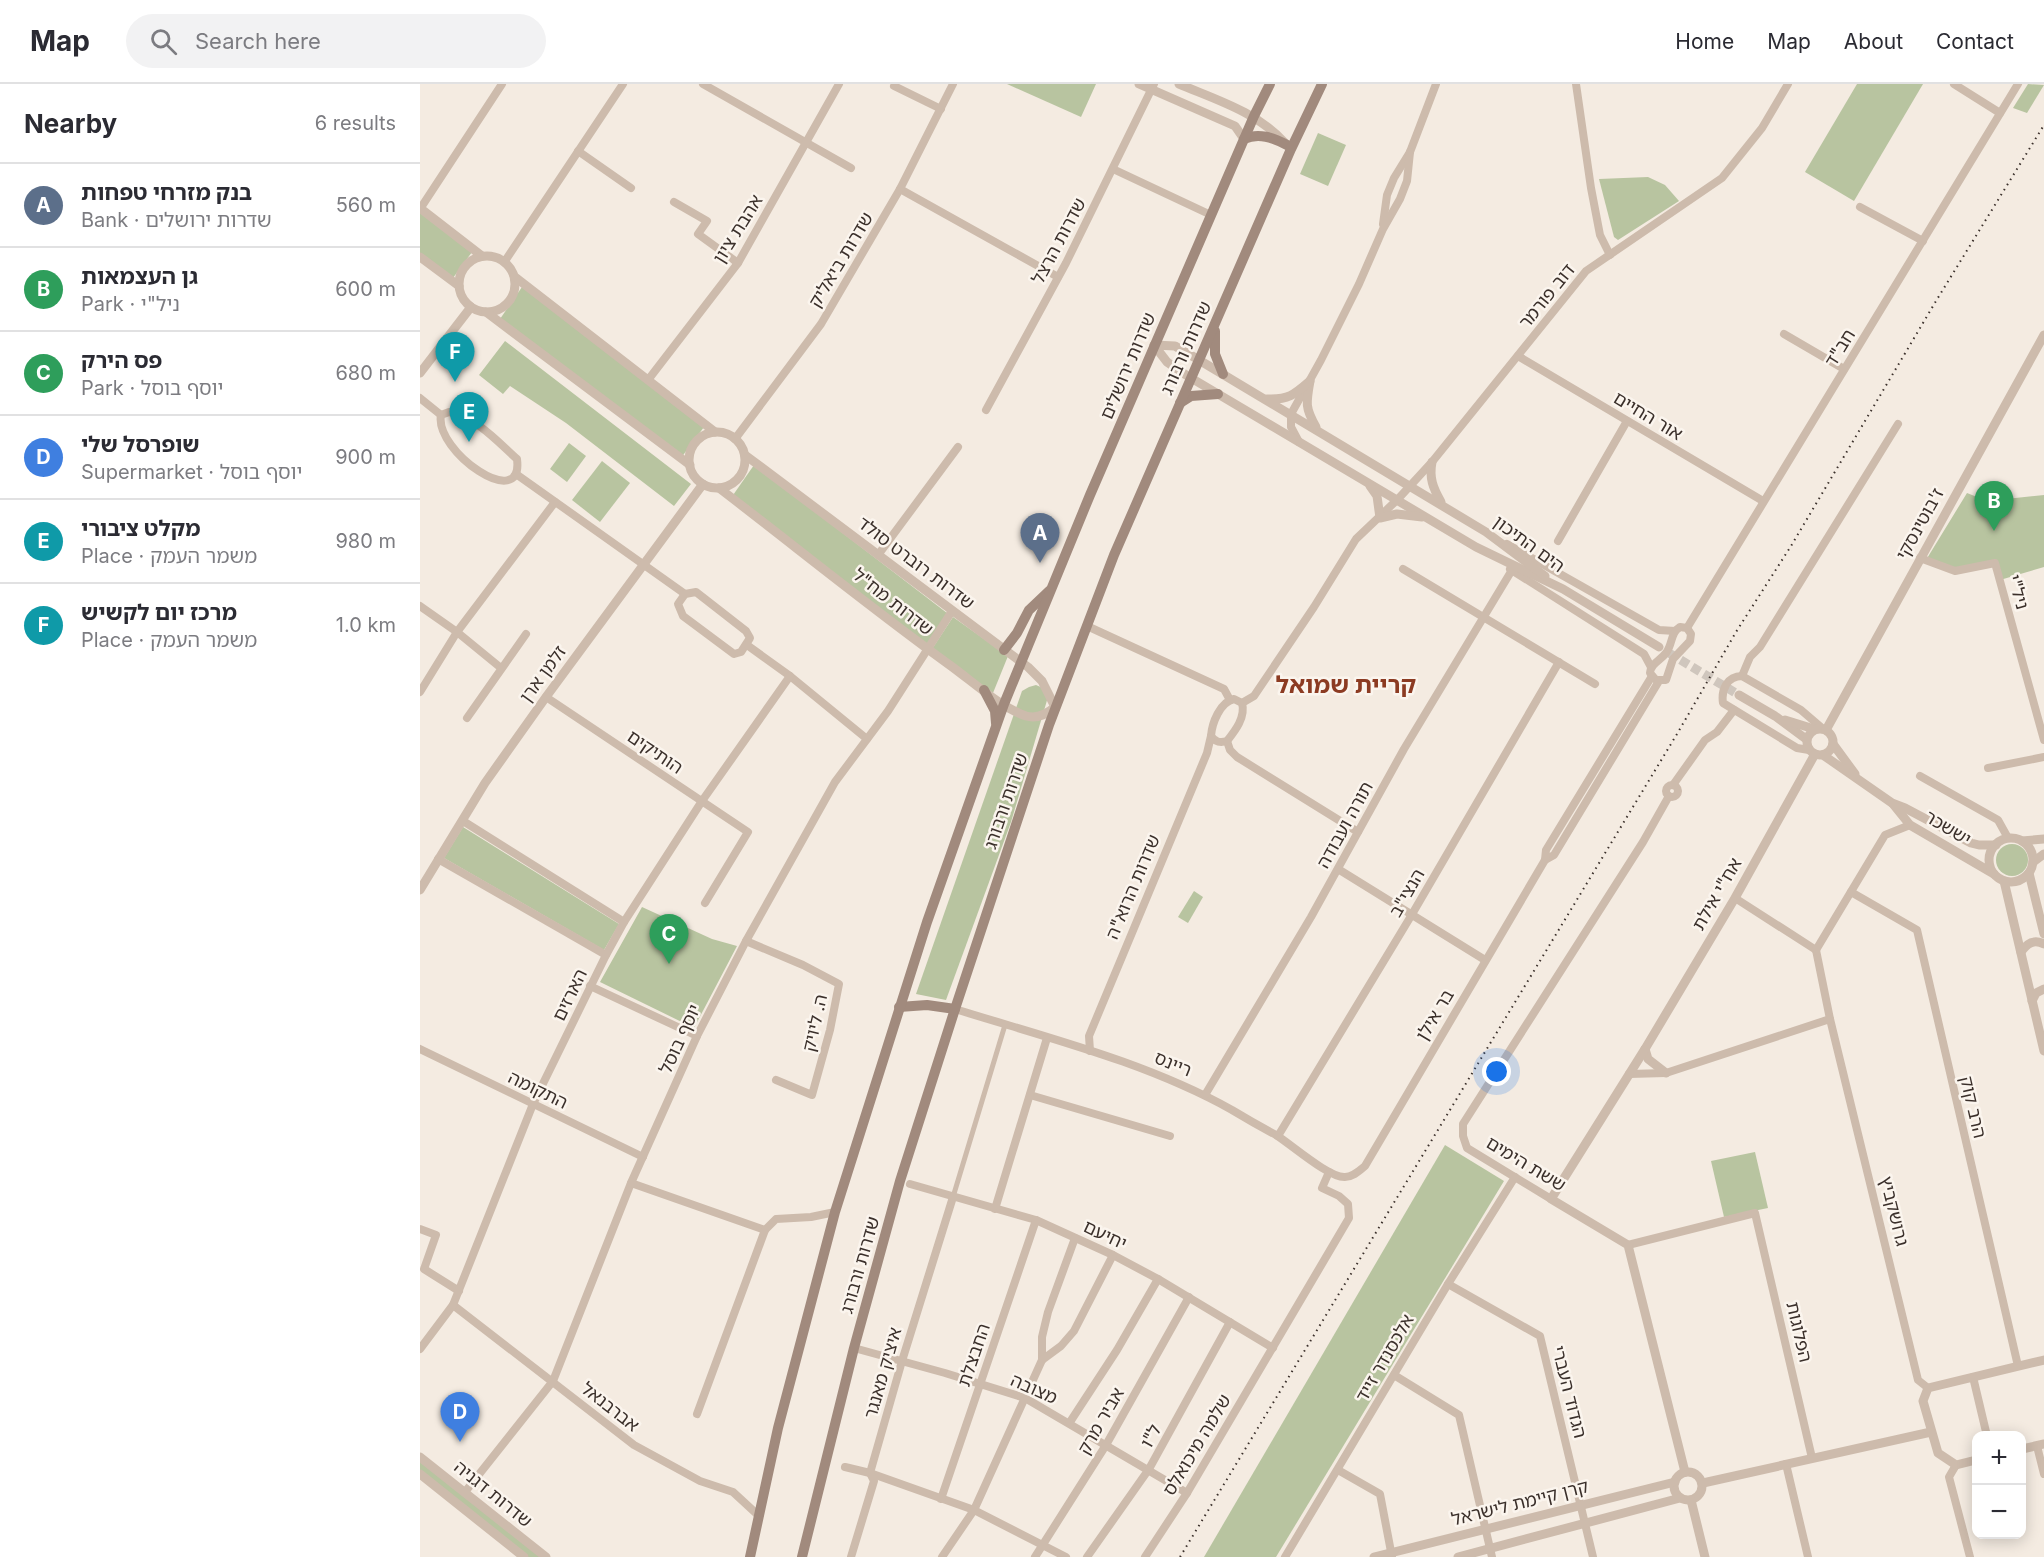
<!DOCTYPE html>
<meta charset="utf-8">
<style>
body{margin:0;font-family:Inter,"Noto Sans Hebrew",sans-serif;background:#f2f2f3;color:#2b2b33}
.controls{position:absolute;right:18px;bottom:18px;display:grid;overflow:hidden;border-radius:12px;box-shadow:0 3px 15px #0003}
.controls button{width:54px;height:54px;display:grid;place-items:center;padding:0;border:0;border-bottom:2px solid #e1e1e2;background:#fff;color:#2b2b33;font:30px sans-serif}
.you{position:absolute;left:1077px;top:988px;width:21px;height:21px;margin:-15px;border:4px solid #fff;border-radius:50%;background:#1a73e8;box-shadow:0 0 0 9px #1a73e833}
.badge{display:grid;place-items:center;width:39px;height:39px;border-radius:50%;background:#7c3aed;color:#fff;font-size:20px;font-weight:700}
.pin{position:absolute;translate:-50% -50px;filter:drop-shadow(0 2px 3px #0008)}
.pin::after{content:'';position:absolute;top:32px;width:21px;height:18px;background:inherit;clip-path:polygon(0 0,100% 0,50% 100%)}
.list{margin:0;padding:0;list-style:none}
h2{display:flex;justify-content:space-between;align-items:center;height:78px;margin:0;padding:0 24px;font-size:26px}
h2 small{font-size:20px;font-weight:400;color:#7c7c81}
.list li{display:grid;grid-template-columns:39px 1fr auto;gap:18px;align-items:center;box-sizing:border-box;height:84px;padding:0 24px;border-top:2px solid #e1e1e2}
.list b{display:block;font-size:22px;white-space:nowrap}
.list p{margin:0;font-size:20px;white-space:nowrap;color:#7c7c81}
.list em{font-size:20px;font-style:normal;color:#7c7c81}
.icon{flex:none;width:33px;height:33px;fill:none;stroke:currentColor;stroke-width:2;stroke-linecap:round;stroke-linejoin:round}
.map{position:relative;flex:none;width:1624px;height:1473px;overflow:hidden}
header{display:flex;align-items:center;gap:36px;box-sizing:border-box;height:84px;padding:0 30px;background:#fff;border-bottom:2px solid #e1e1e2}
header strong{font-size:28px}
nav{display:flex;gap:33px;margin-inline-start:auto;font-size:21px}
.search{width:420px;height:54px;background:#f2f2f3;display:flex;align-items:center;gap:15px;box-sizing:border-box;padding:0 21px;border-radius:33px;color:#7c7c81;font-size:22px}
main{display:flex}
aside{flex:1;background:#fff}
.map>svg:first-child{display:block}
.green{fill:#b8c4a0}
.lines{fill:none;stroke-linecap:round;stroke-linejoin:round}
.tertiary-tunnel{stroke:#cfc6bd;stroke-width:9;stroke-dasharray:9 4.5;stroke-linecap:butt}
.pedestrian{stroke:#cdbbac;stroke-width:5}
.minor{stroke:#cdbbac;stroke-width:8}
.tertiary{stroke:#cdbbac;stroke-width:9}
.secondary{stroke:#a18a7d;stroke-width:10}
.rail{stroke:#3b302b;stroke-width:2;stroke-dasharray:1.5 4.5;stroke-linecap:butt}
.labels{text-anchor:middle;stroke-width:5;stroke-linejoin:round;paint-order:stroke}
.street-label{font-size:18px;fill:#3b302b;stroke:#fbf5ee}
.district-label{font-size:24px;font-weight:bold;fill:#8c3b22;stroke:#fbf5ee}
</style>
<header>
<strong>Map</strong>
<div class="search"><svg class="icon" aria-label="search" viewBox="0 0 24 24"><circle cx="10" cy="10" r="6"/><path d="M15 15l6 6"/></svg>Search here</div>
<nav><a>Home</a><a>Map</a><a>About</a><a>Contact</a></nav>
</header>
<main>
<aside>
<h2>Nearby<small>6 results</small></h2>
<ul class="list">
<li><span class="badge" style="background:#5c6f8a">A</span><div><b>בנק מזרחי טפחות</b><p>Bank · שדרות ירושלים</p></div><em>560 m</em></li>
<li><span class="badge" style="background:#2e9e5b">B</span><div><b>גן העצמאות</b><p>Park · ניל&quot;י</p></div><em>600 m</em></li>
<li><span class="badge" style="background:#2e9e5b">C</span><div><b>פס הירק</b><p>Park · יוסף בוסל</p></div><em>680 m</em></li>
<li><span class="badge" style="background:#3f7fe0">D</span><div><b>שופרסל שלי</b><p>Supermarket · יוסף בוסל</p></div><em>900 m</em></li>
<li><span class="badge" style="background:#0f9aa8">E</span><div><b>מקלט ציבורי</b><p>Place · משמר העמק</p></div><em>980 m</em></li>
<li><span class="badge" style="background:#0f9aa8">F</span><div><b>מרכז יום לקשיש</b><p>Place · משמר העמק</p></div><em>1.0 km</em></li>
</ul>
</aside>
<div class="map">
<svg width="1624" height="1473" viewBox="0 0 1624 1473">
<rect width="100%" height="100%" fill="#f4ebe1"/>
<g class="green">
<polygon points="587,0 676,0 661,33"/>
<polygon points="1437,0 1503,0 1434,117 1385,88"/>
<polygon points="1608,0 1624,1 1607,29 1593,24"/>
<polygon points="898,49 926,61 908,102 880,90"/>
<polygon points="1228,93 1245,101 1259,117 1198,156 1194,153 1179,95"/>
<polygon points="0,128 52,168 33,194 0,170"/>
<polygon points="102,203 284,343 261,374 80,235"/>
<polygon points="85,257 271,400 254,422 146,339 90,302 83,310 59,291"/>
<polygon points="149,359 166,372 147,398 130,385"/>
<polygon points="182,377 210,399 180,438 152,416"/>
<polygon points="334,381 527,529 508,561 311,414"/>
<polygon points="1547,409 1567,417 1624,411 1624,483 1580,496 1574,479 1535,487 1506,476"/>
<polygon points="533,533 588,572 573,609 512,565"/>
<polygon points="616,601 623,604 628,613 591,738 526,916 496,910 602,607 609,603"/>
<polygon points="43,743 199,840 184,866 24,774"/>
<circle cx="1592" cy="776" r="16"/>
<polygon points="774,807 783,813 768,839 758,833"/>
<polygon points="222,823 292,855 317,862 274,944 180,898"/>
<polygon points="1025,1061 1084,1097 856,1473 784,1473"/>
<polygon points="1335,1068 1348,1124 1304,1133 1291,1077"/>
<polygon points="0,1375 124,1473 106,1473 0,1388"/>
</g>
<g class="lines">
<polyline class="tertiary-tunnel" points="1249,569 1319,611"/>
<polyline class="pedestrian" points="533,1113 585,941"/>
<g class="minor">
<polyline points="283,0 431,84"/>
<polyline points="1156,0 1171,104 1180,151 1190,171"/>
<polyline points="1534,0 1580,29"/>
<polyline points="474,2 521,25"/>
<polyline points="158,67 211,104"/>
<polyline points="693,85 791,131"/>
<polyline points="480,105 638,193"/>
<polyline points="254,118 287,137 278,150 318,179"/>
<polyline points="1440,123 1503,157"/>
<polyline points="0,125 82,0"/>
<polyline points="963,140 967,111 974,94 990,68 1016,0"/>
<polyline points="85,177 203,0"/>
<polyline points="1364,250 1424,285"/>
<polyline points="1098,272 1343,417"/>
<polyline points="228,296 318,179 419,0"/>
<polyline points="0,314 21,331"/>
<polyline points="566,326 646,179 734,0"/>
<path d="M29,328C56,333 78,358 97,375C104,430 14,367 21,331Z"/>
<polyline points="315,355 401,240 480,105 533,0"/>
<polyline points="879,358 871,343 871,330 901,276 939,200 963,145 980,115 987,97 990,68"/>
<polyline points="96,390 265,510"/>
<polyline points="1138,457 1207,337"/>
<polyline points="1087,460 1239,546 1255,547"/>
<polyline points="458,471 538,363"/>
<polyline points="1500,474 1535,487 1575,479 1624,656"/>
<polyline points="983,485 1175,600"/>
<polyline points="1090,485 1224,570 1231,583"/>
<polygon points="276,508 326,547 330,554 321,568 314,570 263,532 258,520 265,510"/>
<polyline points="0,522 37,548 81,584"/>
<polyline points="667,542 804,605 810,616"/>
<path d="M1260,543L1267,544L1271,550L1270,557L1253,575L1246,596H1236L1230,589C1231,579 1240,577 1246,569C1253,560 1250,549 1260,543Z"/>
<polyline points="1267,544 1598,0"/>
<polyline points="327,561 370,592 447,655"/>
<polyline points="1322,592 1330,573 1340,563 1478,340"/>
<polyline points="0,608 37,548 135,418"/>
<polyline points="126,613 328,748 285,819"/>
<path d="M814,615L822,619C826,633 815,647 807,657C800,659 795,658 791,652C792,639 800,618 814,615Z"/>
<polyline points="822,619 834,612 894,523 936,455 978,415 1012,378 1166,187 1302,94 1342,44 1368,0"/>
<polyline points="47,634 106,550"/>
<polyline points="807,657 810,666 817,673 938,748"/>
<path d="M1389,666L1377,664L1303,619C1301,606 1307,592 1322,592L1381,626L1402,644"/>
<polyline points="1568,684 1624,673"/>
<polyline points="1500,692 1578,736 1588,754"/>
<polyline points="1253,701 1285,656 1297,648 1314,626"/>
<circle cx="1252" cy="707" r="6"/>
<polyline points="43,737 204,838"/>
<polyline points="18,775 186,871"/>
<polyline points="1125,776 1134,771 1239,597"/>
<polyline points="918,785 1065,876"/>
<polyline points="1431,808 1497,846 1598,1282"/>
<polyline points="1315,814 1396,866"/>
<polyline points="326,857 383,881 419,900 410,946 392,1011 356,996"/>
<polyline points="1396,866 1410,935 1498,1296 1508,1304"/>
<polyline points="1396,866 1465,751 1490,741"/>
<polyline points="170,902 277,952"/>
<path d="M535,925C628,954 726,978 812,1026C827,1035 841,1043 856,1051C872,1061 909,1094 925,1093C933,1093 939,1087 945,1082L1125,776L1126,766L1232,592"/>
<polyline points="0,965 223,1073"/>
<polyline points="670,967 669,952 787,669 791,652"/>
<polyline points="1209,990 1246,989 1410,935"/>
<polyline points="610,1011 750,1052"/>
<polyline points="785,1011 891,833 984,665 1092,486"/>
<polyline points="858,1052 991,832 1139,578"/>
<polyline points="211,1099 345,1146 356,1135 391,1133 415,1128"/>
<polyline points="490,1100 616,1136 693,1171 738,1195 853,1264"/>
<polyline points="1131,1115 1047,1064 1043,1052 1043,1040 1223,758 1249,712"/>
<polyline points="575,1125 627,954"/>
<polyline points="0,1145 16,1151 4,1185 39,1207"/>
<polyline points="1208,1161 1335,1129 1392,1374"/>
<polyline points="1028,1200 1120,1252 1173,1473"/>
<polyline points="33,1221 214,1361 280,1397 313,1408 339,1432"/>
<polyline points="434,1264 525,1289 605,1314 767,1409"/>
<polyline points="0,1265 33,1221 113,1020 186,871 204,838 282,717 370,592"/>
<polyline points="622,1276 622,1253 628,1228 655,1154"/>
<polyline points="974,1291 1039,1331 1072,1473"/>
<polyline points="1553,1293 1567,1352"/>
<polyline points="277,1330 345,1146"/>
<polyline points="650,1338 697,1266 738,1195"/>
<polyline points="1617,1362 1624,1390"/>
<polyline points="1366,1380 1388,1473"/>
<polyline points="1536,1381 1529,1393 1550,1473"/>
<polyline points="425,1383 450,1389 554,1426 646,1473"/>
<polyline points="918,1386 960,1410 972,1473"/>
<polyline points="45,1408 133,1297 211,1099 277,952 326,857 415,698 468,627 532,527"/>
<polyline points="521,1415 616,1136"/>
<polyline points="431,1473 454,1397 450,1389 482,1277 533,1113"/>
<polyline points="522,1473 554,1426 622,1276 641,1262 654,1247 693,1171"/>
<polyline points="615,1473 686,1361 769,1213"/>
<polyline points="667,1473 729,1385 810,1238"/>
<polyline points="725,1473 767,1409 929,1134 928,1120 919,1112 902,1104 909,1088"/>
<polyline points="865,1473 1028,1200 1095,1093"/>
</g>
<g class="tertiary">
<polyline points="719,0 815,42 824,55"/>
<path d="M759,0C797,16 837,28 865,59"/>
<polyline points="0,124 62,172"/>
<circle cx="67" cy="200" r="28"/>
<polyline points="0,173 39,202"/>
<polyline points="95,193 295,348"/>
<polyline points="66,228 270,381"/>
<polyline points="734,261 747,278 766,291 1056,463 1143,505 1239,563"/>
<polyline points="734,261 755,262 779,276 1066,448 1125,492"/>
<polyline points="0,289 51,223"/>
<path d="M890,297C886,319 885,324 896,343"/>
<path d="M847,315C868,316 874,311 890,297"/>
<circle cx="297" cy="376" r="28"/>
<path d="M1012,378C1009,394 1013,404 1021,418"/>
<polyline points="950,402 957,412 960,434 977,430 1002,433"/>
<path d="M299,404C376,463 452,525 531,582C553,598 580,623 606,632C617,635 627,630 635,623L622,597L608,583L325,371"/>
<polyline points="1319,611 1355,632 1386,655"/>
<polyline points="1365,636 1394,645"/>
<circle cx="1400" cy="658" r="13"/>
<polyline points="1406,646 1624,251"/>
<polyline points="1413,660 1435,690"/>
<polyline points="1403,671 1472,719 1485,724 1551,759 1559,761 1576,761"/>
<polyline points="1473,720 1490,741 1574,790"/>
<circle cx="1591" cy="776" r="22"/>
<polyline points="1602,757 1624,755"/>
<polyline points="1613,778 1624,770"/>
<polyline points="1609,789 1624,850"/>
<polyline points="1584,797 1624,967"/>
<polyline points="0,806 65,699 126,613 283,400"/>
<path d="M1601,868C1607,859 1614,855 1624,860"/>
<polyline points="1612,917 1616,909 1624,905"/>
<polyline points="1225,965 1228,975 1246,989"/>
<polyline points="1602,1365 1624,1360"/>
<polyline points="0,1373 126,1473"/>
<polyline points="1556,1376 1536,1381 1518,1369 1503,1317 1508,1304 1624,1276"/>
<circle cx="1268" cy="1402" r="14"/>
<polyline points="1265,1388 1208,1161 1131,1115 1225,965 1315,814 1395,670"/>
<polyline points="0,1390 104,1473"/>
<polyline points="1283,1399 1511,1348"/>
<polyline points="1271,1416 1285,1473"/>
<polyline points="954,1473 1255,1398"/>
<polyline points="1038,1473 1260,1414"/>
</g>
<g class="secondary">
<path d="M824,55C839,48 853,54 867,61"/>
<polyline points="795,247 795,270 803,290"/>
<polyline points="760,319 771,312 798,310"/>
<polyline points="584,566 597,549 609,526 629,507"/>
<polyline points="564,606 575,627 576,639"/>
<polyline points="479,923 507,921 535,925"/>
<polyline points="330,1473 358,1344 415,1128 507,838 584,620 670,411 834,32 850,0"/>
<polyline points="382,1473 434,1264 480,1097 535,925 629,641 694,471 871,65 902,0"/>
</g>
<polyline class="rail" points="760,1473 1257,650 1316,548 1371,462 1516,217 1624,41"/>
</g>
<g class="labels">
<g class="street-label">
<text transform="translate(318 145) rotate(-58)" y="6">אהבת ציון</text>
<text transform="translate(639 157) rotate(-62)" y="6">שדרות הרצל</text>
<text transform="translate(421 176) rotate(-59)" y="6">שדרות ביאליק</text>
<text transform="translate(1127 212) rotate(-51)" y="6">דוב פורמר</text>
<text transform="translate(766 264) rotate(-66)" y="6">שדרות ורבורג</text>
<text transform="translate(1420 264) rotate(-58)" y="6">חב"ד</text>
<text transform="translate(708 282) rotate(-67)" y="6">שדרות ירושלים</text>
<text transform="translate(1228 332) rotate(31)" y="6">אור החיים</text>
<text transform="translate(1500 440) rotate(-61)" y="6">ז'בוטינסקי</text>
<text transform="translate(1109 460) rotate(36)" y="6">הים התיכון</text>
<text transform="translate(496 479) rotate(37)" y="6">שדרות רוברט סולד</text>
<text transform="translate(1598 508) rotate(74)" y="6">ניל"י</text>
<text transform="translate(473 518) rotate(38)" y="6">שדרות מח"ל</text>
<text transform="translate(123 590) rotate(-54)" y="6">זלמן ארן</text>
<text transform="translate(235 668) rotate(34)" y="6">הותיקים</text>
<text transform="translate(586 717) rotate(-71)" y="6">שדרות ורבורג</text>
<text transform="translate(925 741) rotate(-61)" y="6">תורה ועבודה</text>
<text transform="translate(1528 744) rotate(31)" y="6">יששכר</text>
<text transform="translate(713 803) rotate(-67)" y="6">שדרות הרוא"ה</text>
<text transform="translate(987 809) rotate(-60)" y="6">הנצי"ב</text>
<text transform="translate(1297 810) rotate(-60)" y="6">אח"י אילת</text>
<text transform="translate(150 911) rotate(-64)" y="6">הארזים</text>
<text transform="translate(1015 931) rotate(-59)" y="6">בר אילן</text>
<text transform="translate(395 939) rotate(-77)" y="6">ה. ליויק</text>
<text transform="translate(260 955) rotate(-65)" y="6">יוסף בוסל</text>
<text transform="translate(753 980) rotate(22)" y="6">ריינס</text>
<text transform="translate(118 1006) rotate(26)" y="6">התקומה</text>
<text transform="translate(1553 1023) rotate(77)" y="6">הרב קוק</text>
<text transform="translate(1106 1080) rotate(31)" y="6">ששת הימים</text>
<text transform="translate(1474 1127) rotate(76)" y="6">גרושקביץ</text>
<text transform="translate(685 1151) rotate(25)" y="6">יחיעם</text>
<text transform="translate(440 1181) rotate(-74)" y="6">שדרות ורבורג</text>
<text transform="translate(1379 1248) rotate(77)" y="6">הפלוגות</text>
<text transform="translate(554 1271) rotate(-71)" y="6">החבצלת</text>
<text transform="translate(965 1274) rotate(-60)" y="6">אלכסנדר זייד</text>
<text transform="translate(463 1289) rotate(-74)" y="6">איציק מאנגר</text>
<text transform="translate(614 1305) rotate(24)" y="6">מצובה</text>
<text transform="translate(1149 1308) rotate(76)" y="6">הגדוד העברי</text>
<text transform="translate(190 1323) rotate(38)" y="6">אברבנאל</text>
<text transform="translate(681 1337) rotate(-60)" y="6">אביר מרק</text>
<text transform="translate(731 1352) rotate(-61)" y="6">ל"ו</text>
<text transform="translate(777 1361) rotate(-59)" y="6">שלמה מיכואלס</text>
<text transform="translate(73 1410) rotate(39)" y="6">שדרות דגניה</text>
<text transform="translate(1100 1419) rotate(-14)" y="6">קרן קיימת לישראל</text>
</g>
<g class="district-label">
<text x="926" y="609">קריית שמואל</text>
</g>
</g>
</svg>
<div class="controls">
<button>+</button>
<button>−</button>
</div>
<div class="you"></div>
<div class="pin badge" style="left:620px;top:479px;background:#5c6f8a">A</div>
<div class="pin badge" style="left:1574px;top:447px;background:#2e9e5b">B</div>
<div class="pin badge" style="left:249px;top:880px;background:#2e9e5b">C</div>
<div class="pin badge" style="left:40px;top:1358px;background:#3f7fe0">D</div>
<div class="pin badge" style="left:49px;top:358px;background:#0f9aa8">E</div>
<div class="pin badge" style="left:35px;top:298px;background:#0f9aa8">F</div>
</div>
</main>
